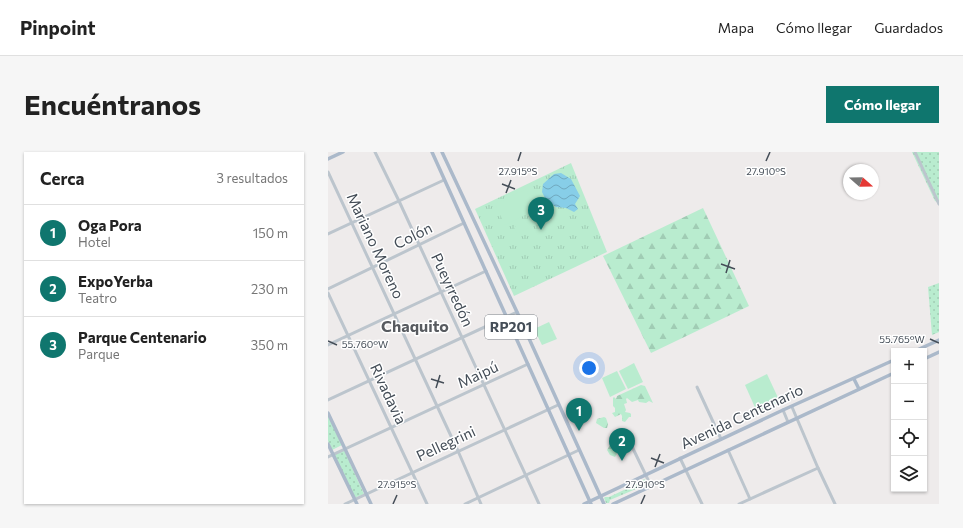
<!DOCTYPE html>
<html lang="es">
<meta charset="utf-8">
<style>
body{margin:0;font-family:Commissioner,sans-serif;background:#f6f6f6;color:#222}
.controls{position:absolute;right:12px;bottom:12px;display:grid;overflow:hidden;border-radius:0px;box-shadow:0 1px 3px #0004}
.controls button{width:36px;height:36px;display:grid;place-items:center;padding:0;border:0;border-bottom:1px solid #e0e0e0;background:#fff;color:#222;font:20px sans-serif}
.compass{position:absolute;left:515px;top:12px;width:36px;height:36px;border-radius:50%;background:#fff;box-shadow:0 1px 3px #0004;rotate:110deg}
.you{position:absolute;left:261px;top:216px;width:14px;height:14px;margin:-10px;border:3px solid #fff;border-radius:50%;background:#1a73e8;box-shadow:0 0 0 6px #1a73e833}
.badge{display:grid;place-items:center;width:26px;height:26px;border-radius:50%;background:#0f766e;color:#fff;font-size:13px;font-weight:700}
.pin{position:absolute;translate:-50% -33px;filter:drop-shadow(0 1px 2px #0008)}
.pin::after{content:'';position:absolute;top:21px;width:14px;height:12px;background:inherit;clip-path:polygon(0 0,100% 0,50% 100%)}
.list{margin:0;padding:0;list-style:none}
h2{display:flex;justify-content:space-between;align-items:center;height:52px;margin:0;padding:0 16px;font-size:17px}
h2 small{font-size:13px;font-weight:400;color:#767676}
.list li{display:grid;grid-template-columns:26px 1fr auto;gap:12px;align-items:center;box-sizing:border-box;height:56px;padding:0 16px;border-top:1px solid #e0e0e0}
.list b{display:block;font-size:15px;white-space:nowrap}
.list p{margin:0;font-size:13px;white-space:nowrap;color:#767676}
.list em{font-size:13px;font-style:normal;color:#767676}
.icon{flex:none;width:22px;height:22px;fill:none;stroke:currentColor;stroke-width:2;stroke-linecap:round;stroke-linejoin:round}
.map{position:relative;flex:none;width:611px;height:352px;overflow:hidden;border-radius:0px}
header{display:flex;align-items:center;gap:24px;box-sizing:border-box;height:56px;padding:0 20px;background:#fff;border-bottom:1px solid #e0e0e0}
header strong{font-size:19px}
nav{display:flex;gap:22px;margin-inline-start:auto;font-size:14px}
.intro{display:flex;align-items:center;justify-content:space-between;box-sizing:border-box;height:96px;padding:0 24px}
h1{margin:0;font-size:28px}
.button{padding:10px 18px;border-radius:0px;background:#0f766e;color:#fff;font-size:14px;font-weight:700}
main{display:flex;gap:24px;padding:0 24px}
aside{flex:1;background:#fff;border-radius:0px;box-shadow:0 1px 3px #0004}
.map>svg:first-child{display:block}
.grass{fill:url(#grass-dots)}
.forest{fill:url(#forest-firs)}
.park{fill:url(#park-tufts)}
.garden{fill:#b9eccf}
.water{fill:url(#water-waves)}
.lines{fill:none;stroke-linecap:round;stroke-linejoin:round}
.minor{stroke:#bcc5cd;stroke-width:3}
.major{stroke:#abb9ca;stroke-width:3.5}
.ticks{fill:none;stroke:#444d57;stroke-width:1.5}
.labels{text-anchor:middle;stroke-width:3;stroke-linejoin:round;paint-order:stroke}
.shield{fill:#fff;stroke:#7c8289;stroke-width:1}
.shield-label{font-size:14px;font-weight:bold;fill:#444d57}
.street-label{font-size:15px;fill:#444d57;stroke:#fff}
.neighbourhood-label{font-size:16px;font-weight:bold;fill:#585b60;stroke:#fff}
.ticks-label{font-size:10px;text-anchor:middle;fill:#444d57;stroke:#fff;stroke-width:3;stroke-linejoin:round;paint-order:stroke}
</style>
<header>
<strong>Pinpoint</strong>
<nav><a>Mapa</a><a>Cómo llegar</a><a>Guardados</a></nav>
</header>
<div class="intro"><h1>Encuéntranos</h1><a class="button">Cómo llegar</a></div>
<main>
<aside>
<h2>Cerca<small>3 resultados</small></h2>
<ul class="list">
<li><span class="badge">1</span><div><b>Oga Pora</b><p>Hotel</p></div><em>150 m</em></li>
<li><span class="badge">2</span><div><b>ExpoYerba</b><p>Teatro</p></div><em>230 m</em></li>
<li><span class="badge">3</span><div><b>Parque Centenario</b><p>Parque</p></div><em>350 m</em></li>
</ul>
</aside>
<div class="map">
<svg width="611" height="352" viewBox="0 0 611 352">
<defs>
<pattern id="grass-dots" width="8" height="8" patternUnits="userSpaceOnUse"><rect width="8" height="8" fill="#b9eccf"/><path d="M2 2h.1M6 6h.1" fill="none" stroke="#a0ccb4" stroke-width="1.8" stroke-linecap="round"/></pattern>
<pattern id="forest-firs" width="22" height="20" patternUnits="userSpaceOnUse"><rect width="22" height="20" fill="#b9eccf"/><path d="M5 1l3.5 6h-7zM16 11l3.5 6h-7z" fill="#a0ccb4"/></pattern>
<pattern id="park-tufts" width="24" height="20" patternUnits="userSpaceOnUse"><rect width="24" height="20" fill="#b9eccf"/><path d="M3 7l-1-3M5 7V3M7 7l1-3M15 17l-1-3M17 17v-4M19 17l1-3" fill="none" stroke="#a0ccb4"/></pattern>
<pattern id="water-waves" width="16" height="10" patternUnits="userSpaceOnUse"><rect width="16" height="10" fill="#87cee8"/><path d="M0 5q4-4 8 0t8 0" fill="none" stroke="#70a9bf"/></pattern>
</defs>
<rect width="100%" height="100%" fill="#eeebeb"/>
<g class="grass">
<polygon points="584,0 611,0 611,51 607,49"/>
<polygon points="611,131 611,180 604,183 600,135"/>
<polygon points="0,260 14,293 4,298 0,289"/>
<polygon points="16,298 36,342 26,346 6,303"/>
<polygon points="316,327 319,329 318,335 315,334 282,348 281,351 278,351 276,346 277,345 281,345 313,330"/>
</g>
<g class="forest">
<polygon points="375,56 421,154 323,201 275,104"/>
<polygon points="313,233 317,234 325,251 321,249 318,251 311,250 310,248 304,250 299,246 298,247 299,251 296,252 298,258 297,260 302,261 303,262 303,265 301,265 297,270 294,269 294,264 293,262 287,265 284,261 287,260 287,256 285,254 285,246 286,245 288,247 289,244"/>
<polygon points="276,265 278,266 280,272 279,276 276,276 268,271 269,267"/>
<polygon points="282,293 289,296 291,298 287,305 282,303 279,298"/>
</g>
<polygon class="park" points="243,11 279,100 186,144 147,57"/>
<g class="garden">
<polygon points="198,37 207,58 177,73 167,52"/>
<polygon points="198,69 201,76 189,81 186,75"/>
<polygon points="221,170 229,187 214,193 206,177"/>
<polygon points="306,211 315,230 300,237 291,219"/>
<polygon points="289,219 298,237 282,245 274,226"/>
<polygon points="439,222 452,250 429,260 417,233"/>
</g>
<polygon class="water" points="233,21 243,27 252,44 247,52 250,57 246,60 238,56 228,55 218,48 214,40 215,32 226,22"/>
<g class="lines">
<g class="minor">
<polyline points="47,0 71,49 211,352"/>
<polyline points="587,0 611,52"/>
<polyline points="0,20 130,299 153,352"/>
<polyline points="0,82 116,28"/>
<polyline points="0,137 136,71"/>
<polyline points="0,141 99,352"/>
<polyline points="0,193 158,119"/>
<polyline points="369,235 393,287"/>
<polyline points="0,248 189,160"/>
<polyline points="464,255 490,316"/>
<polyline points="455,258 460,270"/>
<polyline points="299,284 323,334"/>
<polyline points="400,298 422,347"/>
<polyline points="0,305 200,212"/>
<polyline points="352,306 374,352"/>
<polyline points="17,352 230,253"/>
<polyline points="137,352 251,298"/>
<polyline points="411,352 490,316 507,352"/>
</g>
<g class="major">
<polyline points="104,0 263,352"/>
<polyline points="114,0 189,160 276,352"/>
<polyline points="0,7 15,0"/>
<polyline points="587,199 611,188"/>
<polyline points="596,207 611,200"/>
<polyline points="526,227 531,237"/>
<polyline points="0,261 43,352"/>
<polyline points="0,292 29,352"/>
<polyline points="256,352 455,258 566,208"/>
<polyline points="285,352 566,221"/>
</g>
</g>
<path class="ticks" d="M190,9L193,0M438,9L442,0M174,32L187,37M178,41L183,28M393,112L407,117M398,121L402,108M602,187L611,191M0,189L9,193M103,227L116,231M108,236L112,223M323,306L336,311M327,315L332,302M65,352L69,343M313,352L317,343"/>
<g class="labels">
<rect class="shield" x="157" y="163" width="52" height="24" rx="3"/>
<g class="shield-label">
<text x="183" y="180">RP201</text>
</g>
<g class="street-label">
<text transform="translate(85 84) rotate(-26)" y="5">Colón</text>
<text transform="translate(47 94) rotate(65)" y="5">Mariano Moreno</text>
<text transform="translate(124 138) rotate(65)" y="5">Pueyrredón</text>
<text transform="translate(150 223) rotate(-25)" y="5">Maipú</text>
<text transform="translate(60 242) rotate(65)" y="5">Rivadavia</text>
<text transform="translate(414 265) rotate(-25)" y="5">Avenida Centenario</text>
<text transform="translate(118 292) rotate(-25)" y="5">Pellegrini</text>
</g>
<g class="neighbourhood-label">
<text x="87" y="180">Chaquito</text>
</g>
</g>
<g class="ticks-label">
<text x="190" y="23">27.915°S</text>
<text x="438" y="23">27.910°S</text>
<text x="574" y="191">55.765°W</text>
<text x="37" y="196">55.760°W</text>
<text x="69" y="336">27.915°S</text>
<text x="317" y="336">27.910°S</text>
</g>
</svg>
<div class="controls">
<button>+</button>
<button>−</button>
<button><svg class="icon" aria-label="locate" viewBox="0 0 24 24"><circle cx="12" cy="12" r="6"/><path d="M12 2v4M12 18v4M2 12h4M18 12h4"/></svg></button>
<button><svg class="icon" aria-label="layers" viewBox="0 0 24 24"><path d="M12 4l9 5-9 5-9-5zM3 14l9 5 9-5"/></svg></button>
</div>
<svg class="compass" viewBox="-18 -18 36 36"><path d="M0-13l5 13h-10z" fill="#e53935"/><path d="M0 13l5-13h-10z" fill="#767676"/></svg>
<div class="you"></div>
<div class="pin badge" style="left:251px;top:279px">1</div>
<div class="pin badge" style="left:294px;top:309px">2</div>
<div class="pin badge" style="left:213px;top:78px">3</div>
</div>
</main>
